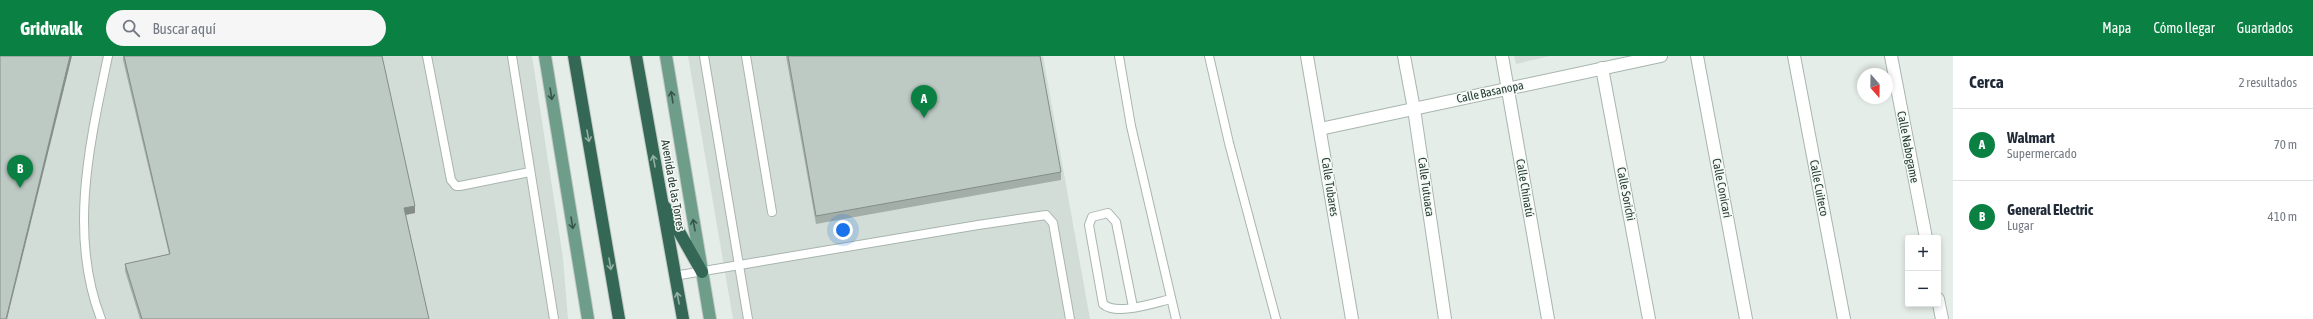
<!DOCTYPE html>
<html lang="es">
<meta charset="utf-8">
<style>
body{margin:0;font-family:"Asap Condensed",sans-serif;background:#f6f6f7;color:#1f2937}
.controls{position:absolute;right:12px;bottom:12px;display:grid;overflow:hidden;border-radius:4px;box-shadow:0 2px 6px #0003}
.controls button{width:36px;height:36px;display:grid;place-items:center;padding:0;border:0;border-bottom:1px solid #e0e1e3;background:#fff;color:#1f2937;font:20px sans-serif}
.compass{position:absolute;left:1857px;top:12px;width:36px;height:36px;border-radius:50%;background:#fff;box-shadow:0 2px 6px #0003;rotate:160deg}
.you{position:absolute;left:843px;top:174px;width:14px;height:14px;margin:-10px;border:3px solid #fff;border-radius:50%;background:#1a73e8;box-shadow:0 0 0 6px #1a73e833}
.badge{display:grid;place-items:center;width:26px;height:26px;border-radius:50%;background:#0b8043;color:#fff;font-size:13px;font-weight:700}
.pin{position:absolute;translate:-50% -33px;filter:drop-shadow(0 1px 2px #0008)}
.pin::after{content:'';position:absolute;top:21px;width:14px;height:12px;background:inherit;clip-path:polygon(0 0,100% 0,50% 100%)}
.list{margin:0;padding:0;list-style:none}
h2{display:flex;justify-content:space-between;align-items:center;height:52px;margin:0;padding:0 16px;font-size:17px}
h2 small{font-size:13px;font-weight:400;color:#747a83}
.list li{display:grid;grid-template-columns:26px 1fr auto;gap:12px;align-items:center;box-sizing:border-box;height:72px;padding:0 16px;border-top:1px solid #e0e1e3}
.list b{display:block;font-size:15px;white-space:nowrap}
.list p{margin:0;font-size:13px;white-space:nowrap;color:#747a83}
.list em{font-size:13px;font-style:normal;color:#747a83}
.icon{flex:none;width:22px;height:22px;fill:none;stroke:currentColor;stroke-width:2;stroke-linecap:round;stroke-linejoin:round}
.map{position:relative;flex:none;width:1953px;height:263px;overflow:hidden}
header{display:flex;align-items:center;gap:24px;box-sizing:border-box;height:56px;padding:0 20px;background:#0b8043;color:#fff}
header strong{font-size:19px}
nav{display:flex;gap:22px;margin-inline-start:auto;font-size:14px}
.search{width:280px;height:36px;background:#f6f6f7;display:flex;align-items:center;gap:10px;box-sizing:border-box;padding:0 14px;border-radius:22px;color:#747a83;font-size:15px}
main{display:flex}
aside{flex:1;background:#fff}
.map>svg:first-child{display:block}
.built{fill:#d3ddd7}
.lines{fill:none;stroke-linecap:round;stroke-linejoin:round}
.lane-casing{stroke:#a8b5ae;stroke-width:10}
.street-casing{stroke:#a8b5ae;stroke-width:14}
.primary-casing{stroke:#c2c9c6;stroke-width:14}
.highway-casing{stroke:#c2c9c6;stroke-width:14}
.lane{stroke:#fff;stroke-width:8}
.street{stroke:#fff;stroke-width:12}
.primary{stroke:#6e9e8a;stroke-width:12}
.highway{stroke:#346755;stroke-width:12}
.wall{fill:#a3aea9}
.shaded-wall{fill:#848d89}
.building{fill:#bdcac4;stroke:#848d89}
.oneway{stroke:#385549}
.oneway2{stroke:#94b0a6}
.labels{text-anchor:middle;stroke-width:3;stroke-linejoin:round;paint-order:stroke}
.street-label{font-size:12px;fill:#263d33;stroke:#f5f9f7}
</style>
<header>
<strong>Gridwalk</strong>
<div class="search"><svg class="icon" aria-label="search" viewBox="0 0 24 24"><circle cx="10" cy="10" r="6"/><path d="M15 15l6 6"/></svg>Buscar aquí</div>
<nav><a>Mapa</a><a>Cómo llegar</a><a>Guardados</a></nav>
</header>
<main>
<div class="map">
<svg width="1953" height="263" viewBox="0 0 1953 263">
<rect width="100%" height="100%" fill="#e5ede8"/>
<g class="built">
<polygon points="0,0 532,0 563,202 568,263 0,263"/>
<polygon points="688,0 1043,0 1090,263 733,263"/>
<polygon points="1514,0 1550,0 1516,8"/>
</g>
<g class="lines">
<defs>
<g id="lane">
<polyline points="427,0 451,124 456,130 460,130 530,116"/>
<polyline points="512,0 554,263"/>
<polyline points="704,0 748,263"/>
<polyline points="746,0 772,156"/>
<polyline points="1119,0 1131,70 1176,263"/>
<polyline points="1209,0 1229,87 1276,263"/>
<polyline points="674,220 978,169 1046,159 1053,167 1070,263"/>
<path d="M1133,251L1116,166L1108,157L1092,161L1089,169L1103,248C1116,260 1154,247 1171,243"/>
<path d="M101,263C68,178 90,86 108,0"/>
</g>
<g id="street">
<polyline points="1307,0 1352,263"/>
<polyline points="1404,0 1414,53 1445,263"/>
<polyline points="1502,0 1548,263"/>
<polyline points="1697,0 1746,263"/>
<polyline points="1794,0 1844,263"/>
<polyline points="1891,0 1926,182"/>
<polyline points="1602,12 1649,263"/>
<polyline points="1320,73 1661,0"/>
<polyline points="1938,243 1942,263"/>
</g>
<g id="primary">
<polyline points="545,0 588,263"/>
<polyline points="666,0 710,263"/>
</g>
<g id="highway">
<polyline points="574,0 619,263"/>
<polyline points="636,0 683,263"/>
<polyline points="665,151 702,216"/>
</g>
</defs>
<use href="#lane" class="lane-casing"/>
<use href="#street" class="street-casing"/>
<use href="#primary" class="primary-casing"/>
<use href="#highway" class="highway-casing"/>
<use href="#lane" class="lane"/>
<use href="#street" class="street"/>
<use href="#primary" class="primary"/>
<use href="#highway" class="highway"/>
</g>
<g class="wall">
<polygon points="123,0 382,0 415,157 406,159 429,263 140,263 125,215 125,208 169,198 123,4"/>
<polygon points="786,0 1040,0 1061,116 1061,124 816,168"/>
</g>
<g class="shaded-wall">
<polygon points="70,0 72,0 7,263 6,263"/>
<polygon points="415,150 415,157 404,159 404,152"/>
</g>
<g class="building">
<polygon points="0,0 70,0 6,263 0,263"/>
<polygon points="124,0 382,0 415,150 404,152 429,263 142,263 125,208 170,198"/>
<polygon points="788,0 1040,0 1061,116 816,160"/>
</g>
<defs><path id="oneway-shaft" d="M-6 0H5M1.5-3L5.5 0L1.5 3" fill="none" stroke-width="1.6" stroke-linecap="round" stroke-linejoin="round"/></defs>
<g class="oneway">
<use href="#oneway-shaft" transform="translate(551 38) rotate(81)"/>
<use href="#oneway-shaft" transform="translate(672 41) rotate(-99)"/>
<use href="#oneway-shaft" transform="translate(572 167) rotate(81)"/>
<use href="#oneway-shaft" transform="translate(694 169) rotate(-100)"/>
</g>
<g class="oneway2">
<use href="#oneway-shaft" transform="translate(588 80) rotate(80)"/>
<use href="#oneway-shaft" transform="translate(654 105) rotate(-100)"/>
<use href="#oneway-shaft" transform="translate(610 208) rotate(80)"/>
<use href="#oneway-shaft" transform="translate(678 242) rotate(-101)"/>
</g>
<g class="labels">
<g class="street-label">
<text transform="translate(1490 36) rotate(-12)" y="4">Calle Basanopa</text>
<text transform="translate(1908 91) rotate(79)" y="4">Calle Nabogame</text>
<text transform="translate(673 129) rotate(80)" y="4">Avenida de las Torres</text>
<text transform="translate(1330 131) rotate(81)" y="4">Calle Tubares</text>
<text transform="translate(1426 131) rotate(82)" y="4">Calle Tutuaca</text>
<text transform="translate(1525 132) rotate(80)" y="4">Calle Chinatú</text>
<text transform="translate(1722 132) rotate(79)" y="4">Calle Conicari</text>
<text transform="translate(1819 132) rotate(79)" y="4">Calle Cuiteco</text>
<text transform="translate(1626 138) rotate(79)" y="4">Calle Sorichi</text>
</g>
</g>
</svg>
<div class="controls">
<button>+</button>
<button>−</button>
</div>
<svg class="compass" viewBox="-18 -18 36 36"><path d="M0-13l5 13h-10z" fill="#e53935"/><path d="M0 13l5-13h-10z" fill="#747a83"/></svg>
<div class="you"></div>
<div class="pin badge" style="left:924px;top:62px">A</div>
<div class="pin badge" style="left:20px;top:132px">B</div>
</div>
<aside>
<h2>Cerca<small>2 resultados</small></h2>
<ul class="list">
<li><span class="badge">A</span><div><b>Walmart</b><p>Supermercado</p></div><em>70 m</em></li>
<li><span class="badge">B</span><div><b>General Electric</b><p>Lugar</p></div><em>410 m</em></li>
</ul>
</aside>
</main>
